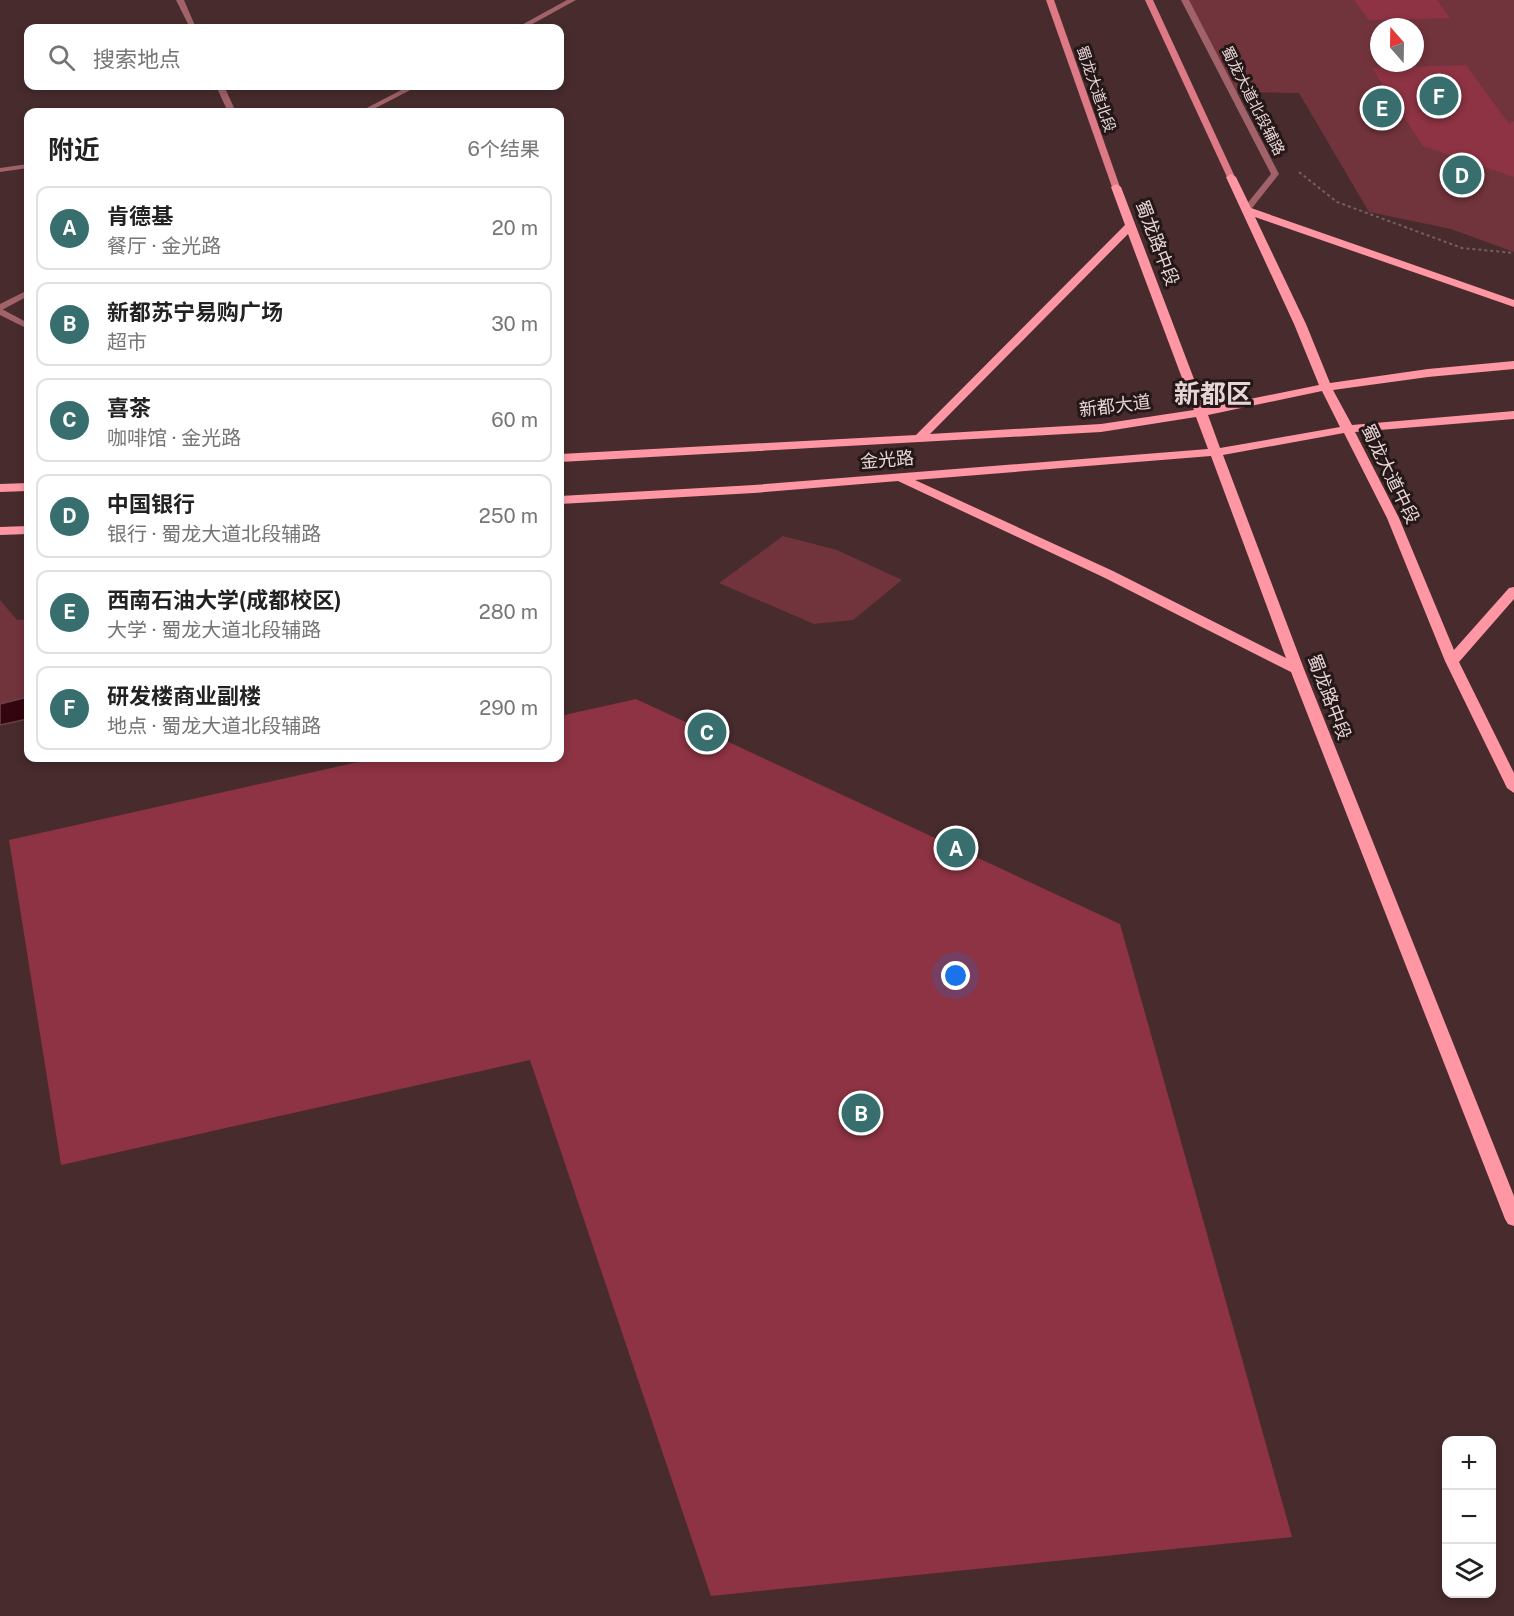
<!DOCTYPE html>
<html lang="zh">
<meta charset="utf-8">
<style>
body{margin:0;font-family:"Public Sans","Noto Sans SC",sans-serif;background:#f6f6f6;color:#222}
.controls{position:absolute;right:18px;bottom:18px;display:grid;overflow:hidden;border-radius:12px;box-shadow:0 3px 9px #0003}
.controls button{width:54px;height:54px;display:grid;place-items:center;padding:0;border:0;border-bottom:2px solid #e0e0e0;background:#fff;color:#222;font:30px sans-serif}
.compass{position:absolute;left:1370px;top:18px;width:54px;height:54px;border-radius:50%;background:#fff;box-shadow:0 3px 9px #0003;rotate:340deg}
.you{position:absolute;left:956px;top:976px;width:21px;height:21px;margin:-15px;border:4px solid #fff;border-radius:50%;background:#1a73e8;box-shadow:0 0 0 9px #1a73e833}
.badge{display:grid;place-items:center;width:39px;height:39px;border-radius:50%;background:#386f6e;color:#fff;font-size:20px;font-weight:700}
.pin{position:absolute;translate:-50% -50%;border:3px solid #fff;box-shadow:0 2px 6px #0006}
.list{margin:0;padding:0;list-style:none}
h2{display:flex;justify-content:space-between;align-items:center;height:78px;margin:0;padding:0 24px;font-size:26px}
h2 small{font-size:20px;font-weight:400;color:#767676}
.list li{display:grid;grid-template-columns:39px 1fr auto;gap:18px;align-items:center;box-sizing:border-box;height:84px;margin:0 12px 12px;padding:0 12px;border:2px solid #e0e0e0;border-radius:12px}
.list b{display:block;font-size:22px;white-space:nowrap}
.list p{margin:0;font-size:20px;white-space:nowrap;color:#767676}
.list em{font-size:20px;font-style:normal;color:#767676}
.icon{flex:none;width:33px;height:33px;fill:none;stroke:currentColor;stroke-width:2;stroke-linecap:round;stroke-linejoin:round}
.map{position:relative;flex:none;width:1514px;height:1616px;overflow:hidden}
.search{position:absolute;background:#fff;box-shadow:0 3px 9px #0003;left:24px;top:24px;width:540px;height:66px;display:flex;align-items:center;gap:15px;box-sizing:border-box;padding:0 21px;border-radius:12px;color:#767676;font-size:22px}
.panel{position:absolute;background:#fff;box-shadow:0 3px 9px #0003;left:24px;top:108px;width:540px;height:654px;border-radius:12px}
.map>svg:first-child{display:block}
.green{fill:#72343c;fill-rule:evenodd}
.water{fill:#33050f;stroke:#69434a;stroke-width:1.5}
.building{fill:#8d3343}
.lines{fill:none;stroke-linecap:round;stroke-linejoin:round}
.path{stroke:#785e60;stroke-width:2;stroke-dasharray:3 3;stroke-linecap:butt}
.service{fill:#a16269;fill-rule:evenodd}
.minor{fill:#a16269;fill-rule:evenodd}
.tertiary{fill:#a16269;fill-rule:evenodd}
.secondary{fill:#de7a86;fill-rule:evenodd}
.primary{fill:#fe97a3;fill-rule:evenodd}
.labels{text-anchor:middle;stroke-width:6;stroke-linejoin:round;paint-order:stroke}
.far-street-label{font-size:15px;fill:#e7d4d5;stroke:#241718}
.street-label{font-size:18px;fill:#e7d4d5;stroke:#241718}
.far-town-label{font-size:26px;font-weight:bold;fill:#e7d4d5;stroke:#241718}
</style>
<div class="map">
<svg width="1514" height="1616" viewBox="0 0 1514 1616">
<rect width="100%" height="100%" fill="#472b2d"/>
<g class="green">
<path d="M1186,0H1514V252L1451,229L1369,212L1299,93L1230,92ZM1379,27H1415V63H1379Z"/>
<polygon points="783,536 837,550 902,580 853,620 814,624 719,583"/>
<polygon points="0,600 17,620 28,619 28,697 0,704"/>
</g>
<polygon class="water" points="28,697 28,719 0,725 0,704"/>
<g class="building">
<polygon points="1354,0 1437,0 1450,18 1369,20"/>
<polygon points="1466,65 1509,124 1514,121 1514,177 1423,146 1372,68"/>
<polygon points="636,699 1120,924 1292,1537 711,1596 530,1060 61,1165 9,840 376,758 560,758 560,716"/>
</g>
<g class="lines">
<polyline class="path" points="1299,172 1337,202 1462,248 1514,253"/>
<polygon class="service" points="0,308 28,323 28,329 0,315"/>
<g class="minor">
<polygon points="176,0 184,0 196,28 190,28"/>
<polygon points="567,0 576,0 525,28 516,28"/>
<polygon points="216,86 224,86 236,112 228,112"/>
<polygon points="409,86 418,86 368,112 359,112"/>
<polygon points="28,164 28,168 0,172 0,168"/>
<polygon points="28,290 28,296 0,311 0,304"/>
</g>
<polygon class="tertiary" points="1181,0 1189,0 1279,174 1249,212 1242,210 1271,174"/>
<g class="secondary">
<polygon points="1046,0 1054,0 1120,187 1119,189 1112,187"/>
<polygon points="1145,0 1153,0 1235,177 1234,179 1227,177"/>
</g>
<g class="primary">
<path d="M1231,174L1236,177L1251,208L1514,300V307L1255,217L1306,324L1330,383L1428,369L1514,361V369L1428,377L1333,390L1352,425L1514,411V419L1355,432L1399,518L1454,650L1509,588L1514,587V599L1459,662L1514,773V793L1507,788L1445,661L1387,518L1344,433L1223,455L1304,669L1514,1196V1226L1508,1224L1505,1219L1291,672L1103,577L898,481L754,493L560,504V496L754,485L1208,449L1196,417L1101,432L560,462V454L916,435L1125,225L1111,187L1116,184L1121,187L1205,408L1319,385L1294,324L1226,177ZM1128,234L1194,410L1101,424L930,434ZM1322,391L1340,427L1220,448L1208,415ZM1211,456L1286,658L1113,571L915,480Z"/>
<polygon points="28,483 28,491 0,492 0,484"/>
<polygon points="28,526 28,534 0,535 0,527"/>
</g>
</g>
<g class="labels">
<g class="far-street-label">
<text transform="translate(1096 89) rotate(71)" y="5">蜀龙大道北段</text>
<text transform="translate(1253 101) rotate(63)" y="5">蜀龙大道北段辅路</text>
</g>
<g class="street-label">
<text transform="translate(1157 243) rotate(69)" y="6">蜀龙路中段</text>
<text transform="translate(1115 406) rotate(-7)" y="6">新都大道</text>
<text transform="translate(887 460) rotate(-5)" y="6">金光路</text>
<text transform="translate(1390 474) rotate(64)" y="6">蜀龙大道中段</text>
<text transform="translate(1329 697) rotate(69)" y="6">蜀龙路中段</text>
</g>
<g class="far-town-label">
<text x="1213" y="403">新都区</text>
</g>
</g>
</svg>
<div class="controls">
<button>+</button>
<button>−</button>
<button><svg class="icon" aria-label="layers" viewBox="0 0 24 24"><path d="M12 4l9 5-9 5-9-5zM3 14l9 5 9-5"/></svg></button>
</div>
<svg class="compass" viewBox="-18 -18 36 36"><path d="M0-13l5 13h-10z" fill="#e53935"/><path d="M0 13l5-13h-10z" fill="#767676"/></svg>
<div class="you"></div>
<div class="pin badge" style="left:956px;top:848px">A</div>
<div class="pin badge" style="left:861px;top:1113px">B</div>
<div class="pin badge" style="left:707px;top:732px">C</div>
<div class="pin badge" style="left:1462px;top:175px">D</div>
<div class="pin badge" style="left:1382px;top:108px">E</div>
<div class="pin badge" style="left:1439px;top:96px">F</div>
<div class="search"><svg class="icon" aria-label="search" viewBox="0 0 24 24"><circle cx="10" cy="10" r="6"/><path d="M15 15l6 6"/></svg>搜索地点</div>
<section class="panel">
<h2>附近<small>6个结果</small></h2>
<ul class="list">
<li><span class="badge">A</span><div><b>肯德基</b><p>餐厅 · 金光路</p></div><em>20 m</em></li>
<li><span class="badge">B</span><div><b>新都苏宁易购广场</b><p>超市</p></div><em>30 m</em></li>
<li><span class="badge">C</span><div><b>喜茶</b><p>咖啡馆 · 金光路</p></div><em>60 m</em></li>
<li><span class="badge">D</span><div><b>中国银行</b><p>银行 · 蜀龙大道北段辅路</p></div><em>250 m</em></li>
<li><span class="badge">E</span><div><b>西南石油大学(成都校区)</b><p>大学 · 蜀龙大道北段辅路</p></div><em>280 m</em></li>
<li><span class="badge">F</span><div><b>研发楼商业副楼</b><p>地点 · 蜀龙大道北段辅路</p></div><em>290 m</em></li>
</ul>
</section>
</div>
